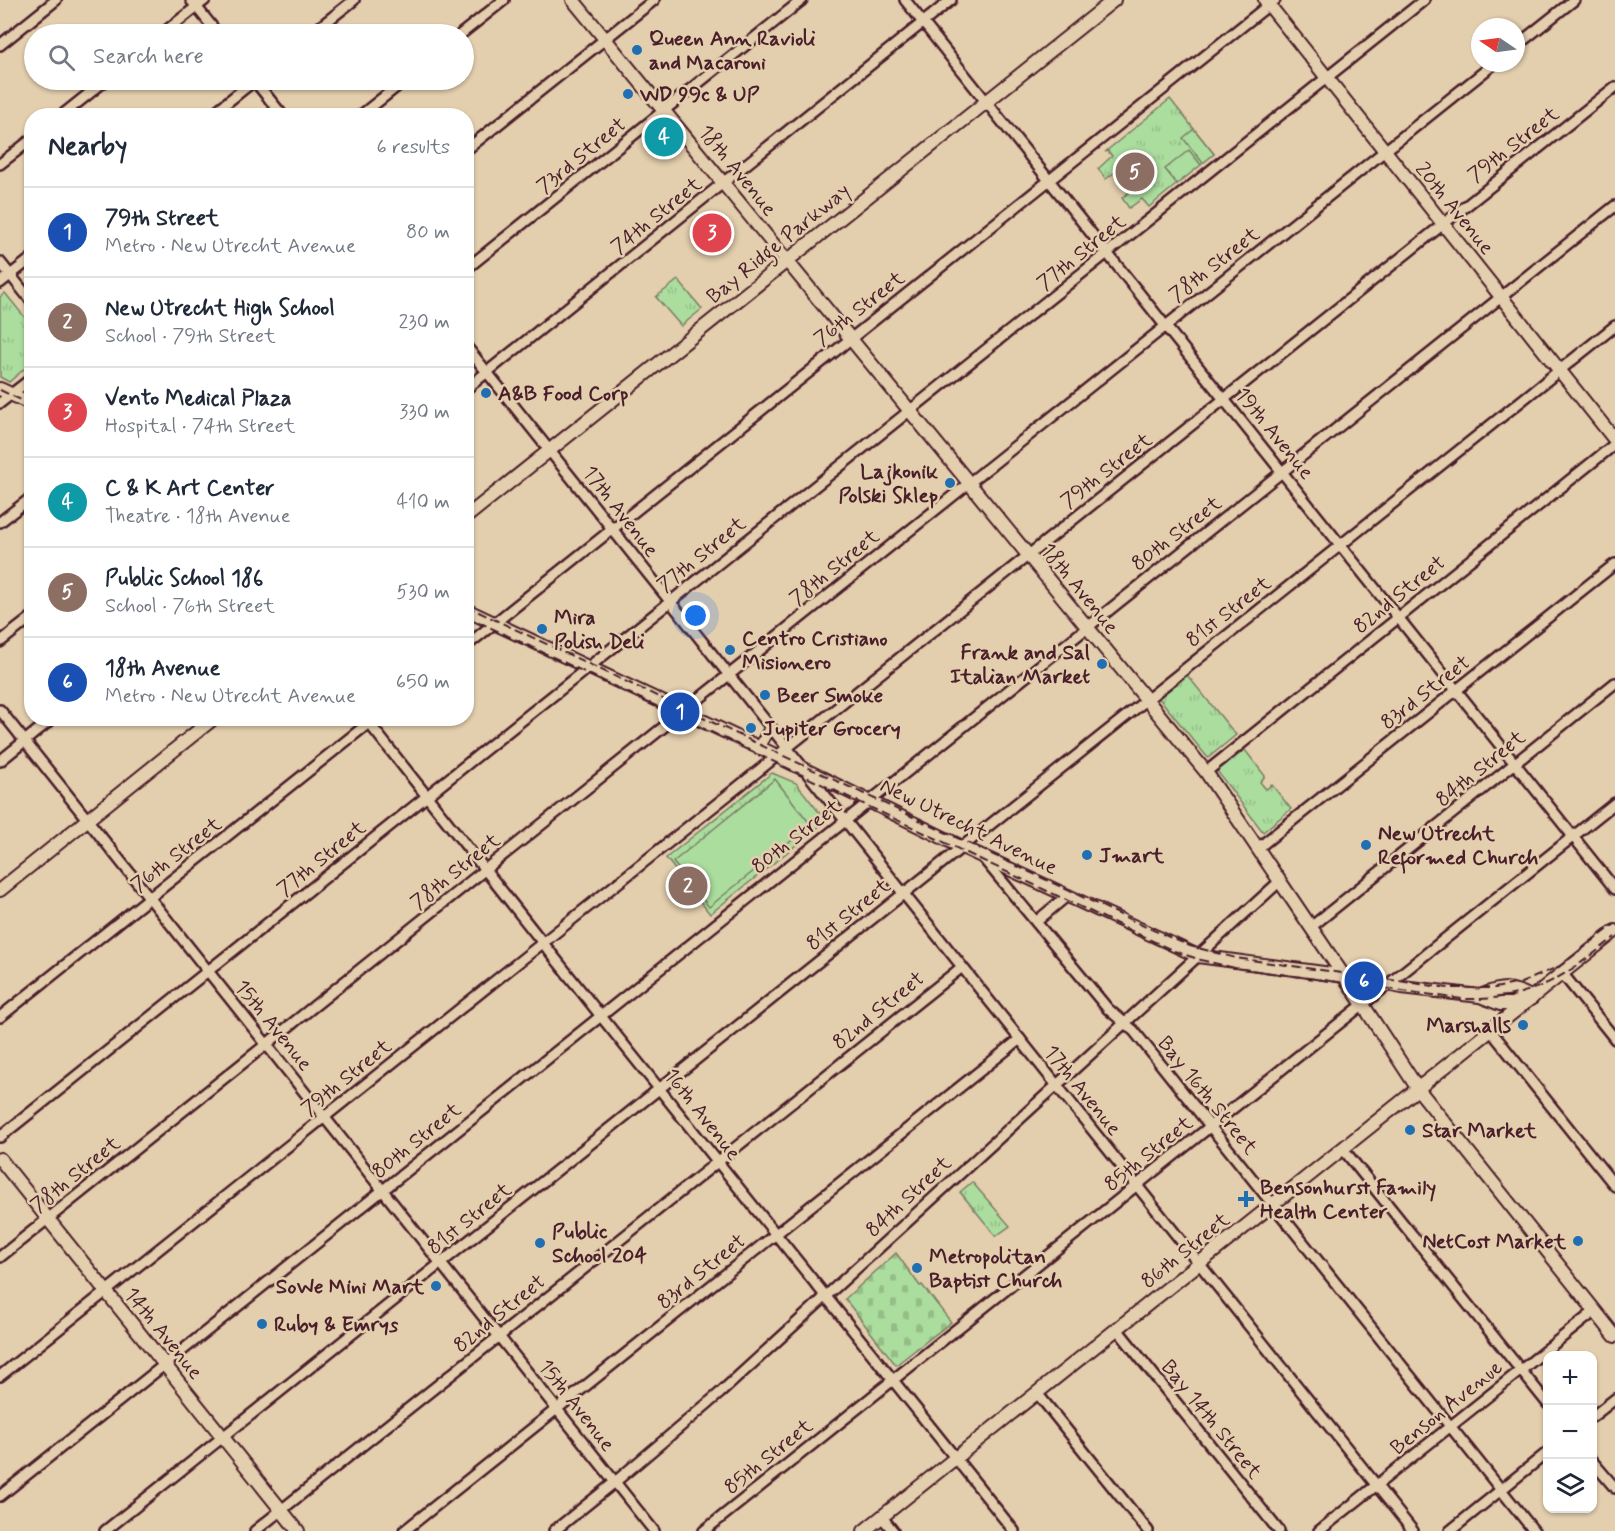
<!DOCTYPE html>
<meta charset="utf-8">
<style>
body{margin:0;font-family:Mynerve,sans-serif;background:#f6f6f7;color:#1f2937}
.controls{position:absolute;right:18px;bottom:18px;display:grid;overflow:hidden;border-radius:12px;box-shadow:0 2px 4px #0004}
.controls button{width:54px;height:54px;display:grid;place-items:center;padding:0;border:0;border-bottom:2px solid #e0e1e3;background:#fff;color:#1f2937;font:30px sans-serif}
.compass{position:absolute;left:1471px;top:18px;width:54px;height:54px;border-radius:50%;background:#fff;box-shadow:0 2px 4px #0004;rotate:283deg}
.you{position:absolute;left:696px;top:616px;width:21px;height:21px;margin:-15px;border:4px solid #fff;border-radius:50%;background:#1a73e8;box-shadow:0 0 0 9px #1a73e833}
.badge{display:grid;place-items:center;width:39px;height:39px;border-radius:50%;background:#db2777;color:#fff;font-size:20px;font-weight:700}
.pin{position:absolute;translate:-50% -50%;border:3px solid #fff;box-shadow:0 2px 6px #0006}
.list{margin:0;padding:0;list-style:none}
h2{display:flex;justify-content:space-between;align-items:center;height:78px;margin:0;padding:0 24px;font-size:26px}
h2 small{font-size:20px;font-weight:400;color:#747a83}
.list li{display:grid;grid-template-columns:39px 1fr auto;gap:18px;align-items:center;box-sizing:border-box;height:90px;padding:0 24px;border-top:2px solid #e0e1e3}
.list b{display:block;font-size:22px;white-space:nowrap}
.list p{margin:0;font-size:20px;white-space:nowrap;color:#747a83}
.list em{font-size:20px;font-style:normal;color:#747a83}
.icon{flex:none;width:33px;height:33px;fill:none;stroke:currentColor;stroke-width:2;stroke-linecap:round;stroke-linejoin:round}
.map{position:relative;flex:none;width:1615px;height:1531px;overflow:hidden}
.search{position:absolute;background:#fff;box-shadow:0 2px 4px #0004;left:24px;top:24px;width:450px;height:66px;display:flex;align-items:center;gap:15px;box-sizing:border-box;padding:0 21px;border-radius:33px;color:#747a83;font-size:22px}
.panel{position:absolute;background:#fff;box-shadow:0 2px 4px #0004;left:24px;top:108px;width:450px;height:618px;border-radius:24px}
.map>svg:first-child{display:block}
.grass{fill:url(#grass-tufts);stroke:#7a7e64;stroke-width:1.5}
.cemetery{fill:url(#cemetery-stones);stroke:#7a7e64;stroke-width:1.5}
.pitch{fill:#abdd9e;stroke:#7a7e64;stroke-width:1.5}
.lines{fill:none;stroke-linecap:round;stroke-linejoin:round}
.street-casing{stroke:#4a1f2b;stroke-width:14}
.secondary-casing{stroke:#4a1f2b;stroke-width:16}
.street{stroke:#e3cead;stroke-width:9}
.secondary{stroke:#e3cead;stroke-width:12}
.rail{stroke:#4a1f2b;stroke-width:2;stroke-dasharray:9 4.5;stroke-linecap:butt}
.poi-dot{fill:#1f6fb2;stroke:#e3cead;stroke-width:2}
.labels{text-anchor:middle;stroke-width:5;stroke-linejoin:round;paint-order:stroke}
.poi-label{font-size:21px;font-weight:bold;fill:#4a1f2b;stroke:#e3cead;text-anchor:start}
.street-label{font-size:21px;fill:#4a1f2b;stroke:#e3cead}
</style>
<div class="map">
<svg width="1615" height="1531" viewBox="0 0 1615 1531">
<defs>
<pattern id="grass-tufts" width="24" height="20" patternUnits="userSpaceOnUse" patternTransform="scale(1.5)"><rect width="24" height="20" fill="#abdd9e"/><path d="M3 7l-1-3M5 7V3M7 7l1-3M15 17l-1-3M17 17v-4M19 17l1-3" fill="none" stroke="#95bd88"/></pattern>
<pattern id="cemetery-stones" width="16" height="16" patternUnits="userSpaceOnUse" patternTransform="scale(1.5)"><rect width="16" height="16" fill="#abdd9e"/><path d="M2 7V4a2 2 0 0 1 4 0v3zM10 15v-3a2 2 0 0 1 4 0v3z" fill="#95bd88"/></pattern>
</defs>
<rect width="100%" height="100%" fill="#e3cead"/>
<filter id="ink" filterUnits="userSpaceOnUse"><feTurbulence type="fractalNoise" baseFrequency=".0167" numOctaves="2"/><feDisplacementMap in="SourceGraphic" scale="12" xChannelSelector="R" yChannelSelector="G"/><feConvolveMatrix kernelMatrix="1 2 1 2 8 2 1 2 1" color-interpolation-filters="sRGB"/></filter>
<g filter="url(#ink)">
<g class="grass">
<polygon points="1170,99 1214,154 1149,207 1142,199 1129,208 1122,198 1138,185 1126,168 1131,164 1129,161 1106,179 1098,169 1112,156 1108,151 1105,152"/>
<polygon points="678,280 702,309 681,326 656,297"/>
<polygon points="5,293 31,325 31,363 9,382 0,377 0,297"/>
<polygon points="1187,675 1236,735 1208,758 1159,698"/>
<polygon points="1245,750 1265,776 1260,782 1266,789 1272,785 1291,809 1263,832 1217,771"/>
<polygon points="772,773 796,783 826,821 710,914 666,858"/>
<polygon points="972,1182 1010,1226 996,1236 960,1192"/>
</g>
<polygon class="cemetery" points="896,1253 920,1286 922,1285 951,1322 896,1365 845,1299"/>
<g class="pitch">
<polygon points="1194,129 1214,154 1203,163 1183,138"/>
<polygon points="1189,150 1201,165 1177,184 1165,169"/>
<polygon points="775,779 811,825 709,907 673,862"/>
</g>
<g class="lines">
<defs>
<g id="street">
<polyline points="191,0 218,34"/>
<polyline points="905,0 1615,889"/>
<polyline points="162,34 205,0"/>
<polyline points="311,34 354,0"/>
<polyline points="461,34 504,0"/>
<polyline points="0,45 56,0"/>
<polyline points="1516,46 1574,0"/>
<polyline points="254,80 283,116"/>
<polyline points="61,116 106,80"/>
<polyline points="210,116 255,80"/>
<polyline points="360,116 405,80"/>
<polyline points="466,150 654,0"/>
<polyline points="0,164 32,139"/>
<polyline points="0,262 32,302"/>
<polyline points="466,269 802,0"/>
<polyline points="0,283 32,258"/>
<polyline points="466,346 1413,1531"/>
<polyline points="466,389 951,0"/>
<polyline points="0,403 32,378"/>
<polyline points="0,522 32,497"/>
<polyline points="0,642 32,617"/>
<polyline points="466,646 1275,0"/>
<polyline points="0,710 654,1531"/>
<polyline points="365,718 600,1015 1014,1531"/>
<polyline points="759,747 771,727"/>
<polyline points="0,761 53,718"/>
<polyline points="1206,772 1615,444"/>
<polyline points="1258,848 1615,564"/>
<polyline points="983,858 1108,1009 1134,1031 1534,1531"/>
<polyline points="1037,921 1068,895"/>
<polyline points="1311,927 1615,683"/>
<polyline points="1562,973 1615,1039"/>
<polyline points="0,1017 375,718"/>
<polyline points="1491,1031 1615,1186"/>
<polyline points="0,1137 1424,0"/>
<polyline points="1343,1149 1548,1404"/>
<polyline points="0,1257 1495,63"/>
<polyline points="1117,1329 1279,1531"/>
<polyline points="0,1376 1615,87"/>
<polyline points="1037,1393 1148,1531"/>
<polyline points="1592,1417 1615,1399"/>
<polyline points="1592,1461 1615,1488"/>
<polyline points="0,1496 1615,206"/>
<polyline points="882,1517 893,1531"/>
<polyline points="105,1531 1615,326"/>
<polyline points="255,1531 962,967"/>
<polyline points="404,1531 1020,1039"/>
<polyline points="554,1531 615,1482 720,1393 1280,881"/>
<polyline points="704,1531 1615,803"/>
<polyline points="1319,1531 1595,1311"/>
<polyline points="1450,1531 1548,1452"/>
</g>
<g id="secondary">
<polyline points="573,0 1206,772 1354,991 1418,1089 1615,1336"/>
<polyline points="1265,0 1615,440"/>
<polyline points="0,389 32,404"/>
<polyline points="466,517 1114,0"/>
<polyline points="466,610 777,756 962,847 1198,956 1331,974 1402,987 1480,996 1500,1004 1512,1004 1532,998"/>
<polyline points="0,890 214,718"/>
<path d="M1480,996C1501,987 1512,986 1532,998"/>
<polyline points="0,1159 298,1531"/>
<polyline points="864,1531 1615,931"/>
</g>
</defs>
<use href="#street" class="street-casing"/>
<use href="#secondary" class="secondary-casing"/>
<use href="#street" class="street"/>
<use href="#secondary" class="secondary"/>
<g class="rail">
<polyline points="0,390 32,405"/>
<polyline points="466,606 1146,927 1190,946 1236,958 1448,988 1495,988 1521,983 1560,966 1615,924"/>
<path d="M466,616L1174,951L1201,960L1235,968L1462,999C1531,1001 1563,978 1615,937"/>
</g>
</g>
</g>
<g class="poi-dot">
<circle cx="637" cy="50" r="6"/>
<circle cx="628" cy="94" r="6"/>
<circle cx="486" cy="393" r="6"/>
<circle cx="950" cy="483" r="6"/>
<circle cx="542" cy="629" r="6"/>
<circle cx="730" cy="650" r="6"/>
<circle cx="1102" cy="664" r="6"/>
<circle cx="765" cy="695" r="6"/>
<circle cx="751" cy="728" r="6"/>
<circle cx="1366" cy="845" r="6"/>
<circle cx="1087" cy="855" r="6"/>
<circle cx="1523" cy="1025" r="6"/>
<circle cx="1410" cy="1130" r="6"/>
<path d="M1243 1190h6v6h6v6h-6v6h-6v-6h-6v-6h6z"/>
<circle cx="1578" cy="1241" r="6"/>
<circle cx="540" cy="1243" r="6"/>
<circle cx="917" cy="1268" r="6"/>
<circle cx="436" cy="1286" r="6"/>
<circle cx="262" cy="1324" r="6"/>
</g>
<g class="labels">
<g class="poi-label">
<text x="649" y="45">Queen Ann Ravioli<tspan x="649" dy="24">and Macaroni</tspan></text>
<text x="640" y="101">WD 99c &amp; UP</text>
<text x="498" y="400">A&amp;B Food Corp</text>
<text x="938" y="478" text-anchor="end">Lajkonik<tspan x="938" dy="24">Polski Sklep</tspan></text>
<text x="554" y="624">Mira<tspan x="554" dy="24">Polish Deli</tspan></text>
<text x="742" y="645">Centro Cristiano<tspan x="742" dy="24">Misionero</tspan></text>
<text x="1090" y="659" text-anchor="end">Frank and Sal<tspan x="1090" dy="24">Italian Market</tspan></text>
<text x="777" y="702">Beer Smoke</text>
<text x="763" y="735">Jupiter Grocery</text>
<text x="1378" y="840">New Utrecht<tspan x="1378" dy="24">Reformed Church</tspan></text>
<text x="1099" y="862">Jmart</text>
<text x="1511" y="1032" text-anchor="end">Marshalls</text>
<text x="1422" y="1137">Star Market</text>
<text x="1260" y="1194">Bensonhurst Family<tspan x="1260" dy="24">Health Center</tspan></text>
<text x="552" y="1238">Public<tspan x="552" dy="24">School 204</tspan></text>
<text x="1566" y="1248" text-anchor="end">NetCost Market</text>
<text x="929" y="1263">Metropolitan<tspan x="929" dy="24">Baptist Church</tspan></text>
<text x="424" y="1293" text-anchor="end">SoWe Mini Mart</text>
<text x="274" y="1331">Ruby &amp; Emrys</text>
</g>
<g class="street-label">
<text transform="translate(1513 144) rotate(-38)" y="7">79th Street</text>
<text transform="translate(581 155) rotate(-39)" y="7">73rd Street</text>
<text transform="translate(738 170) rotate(51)" y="7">18th Avenue</text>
<text transform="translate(1455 208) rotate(51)" y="7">20th Avenue</text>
<text transform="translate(656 215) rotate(-39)" y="7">74th Street</text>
<text transform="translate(778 243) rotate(-39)" y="7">Bay Ridge Parkway</text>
<text transform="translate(1081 252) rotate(-39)" y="7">77th Street</text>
<text transform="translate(1214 264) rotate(-38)" y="7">78th Street</text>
<text transform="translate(859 308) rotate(-38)" y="7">76th Street</text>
<text transform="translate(1275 433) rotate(51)" y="7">19th Avenue</text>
<text transform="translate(1106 470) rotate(-38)" y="7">79th Street</text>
<text transform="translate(621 511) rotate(52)" y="7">17th Avenue</text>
<text transform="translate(1176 533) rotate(-38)" y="7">80th Street</text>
<text transform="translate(701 554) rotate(-39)" y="7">77th Street</text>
<text transform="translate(834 567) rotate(-39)" y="7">78th Street</text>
<text transform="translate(1080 588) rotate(51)" y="7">18th Avenue</text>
<text transform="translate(1399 594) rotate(-39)" y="7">82nd Street</text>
<text transform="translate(1228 611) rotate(-38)" y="7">81st Street</text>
<text transform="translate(1425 692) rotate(-38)" y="7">83rd Street</text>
<text transform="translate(1480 768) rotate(-39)" y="7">84th Street</text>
<text transform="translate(969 826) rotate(26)" y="7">New Utrecht Avenue</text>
<text transform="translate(796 836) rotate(-38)" y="7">80th Street</text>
<text transform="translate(176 854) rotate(-38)" y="7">76th Street</text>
<text transform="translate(321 858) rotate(-39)" y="7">77th Street</text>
<text transform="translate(455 871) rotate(-39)" y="7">78th Street</text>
<text transform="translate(848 914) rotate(-39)" y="7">81st Street</text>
<text transform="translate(878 1010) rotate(-39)" y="7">82nd Street</text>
<text transform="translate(274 1025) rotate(51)" y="7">15th Avenue</text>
<text transform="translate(346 1077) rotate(-39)" y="7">79th Street</text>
<text transform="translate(1083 1090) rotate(51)" y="7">17th Avenue</text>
<text transform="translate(1208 1095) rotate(51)" y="7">Bay 16th Street</text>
<text transform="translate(703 1114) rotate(52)" y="7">16th Avenue</text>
<text transform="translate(416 1140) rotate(-39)" y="7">80th Street</text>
<text transform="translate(1148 1153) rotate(-39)" y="7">85th Street</text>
<text transform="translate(75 1174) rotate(-39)" y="7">78th Street</text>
<text transform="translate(908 1196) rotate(-43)" y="7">84th Street</text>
<text transform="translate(469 1218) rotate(-39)" y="7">81st Street</text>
<text transform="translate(1185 1250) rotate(-39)" y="7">86th Street</text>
<text transform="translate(701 1271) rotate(-39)" y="7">83rd Street</text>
<text transform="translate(499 1313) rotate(-39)" y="7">82nd Street</text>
<text transform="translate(164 1333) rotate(51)" y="7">14th Avenue</text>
<text transform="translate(577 1405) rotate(52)" y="7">15th Avenue</text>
<text transform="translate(1446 1407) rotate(-39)" y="7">Benson Avenue</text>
<text transform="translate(1212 1419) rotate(51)" y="7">Bay 14th Street</text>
<text transform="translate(768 1456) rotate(-39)" y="7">85th Street</text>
</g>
</g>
</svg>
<div class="controls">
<button>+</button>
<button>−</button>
<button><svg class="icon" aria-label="layers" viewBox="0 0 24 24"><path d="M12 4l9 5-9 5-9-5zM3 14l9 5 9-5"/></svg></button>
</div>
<svg class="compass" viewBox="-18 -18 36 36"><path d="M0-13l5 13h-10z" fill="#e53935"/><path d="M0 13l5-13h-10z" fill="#747a83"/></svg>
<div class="you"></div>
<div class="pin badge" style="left:680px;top:712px;background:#1a4fb4">1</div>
<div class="pin badge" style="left:688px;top:886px;background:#8d6e63">2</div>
<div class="pin badge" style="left:712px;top:233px;background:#e0444e">3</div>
<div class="pin badge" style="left:664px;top:137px;background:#0f9aa8">4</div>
<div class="pin badge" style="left:1135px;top:172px;background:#8d6e63">5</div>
<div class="pin badge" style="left:1364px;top:981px;background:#1a4fb4">6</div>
<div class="search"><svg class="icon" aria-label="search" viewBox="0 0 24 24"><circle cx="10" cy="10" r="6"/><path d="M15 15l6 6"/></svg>Search here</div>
<section class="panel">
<h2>Nearby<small>6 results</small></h2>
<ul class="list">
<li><span class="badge" style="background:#1a4fb4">1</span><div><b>79th Street</b><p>Metro · New Utrecht Avenue</p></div><em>80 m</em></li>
<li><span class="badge" style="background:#8d6e63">2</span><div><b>New Utrecht High School</b><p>School · 79th Street</p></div><em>230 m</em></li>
<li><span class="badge" style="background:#e0444e">3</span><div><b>Vento Medical Plaza</b><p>Hospital · 74th Street</p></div><em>330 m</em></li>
<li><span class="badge" style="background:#0f9aa8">4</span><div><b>C &amp; K Art Center</b><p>Theatre · 18th Avenue</p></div><em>410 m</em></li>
<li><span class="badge" style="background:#8d6e63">5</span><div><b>Public School 186</b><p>School · 76th Street</p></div><em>530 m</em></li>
<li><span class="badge" style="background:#1a4fb4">6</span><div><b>18th Avenue</b><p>Metro · New Utrecht Avenue</p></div><em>650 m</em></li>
</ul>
</section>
</div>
